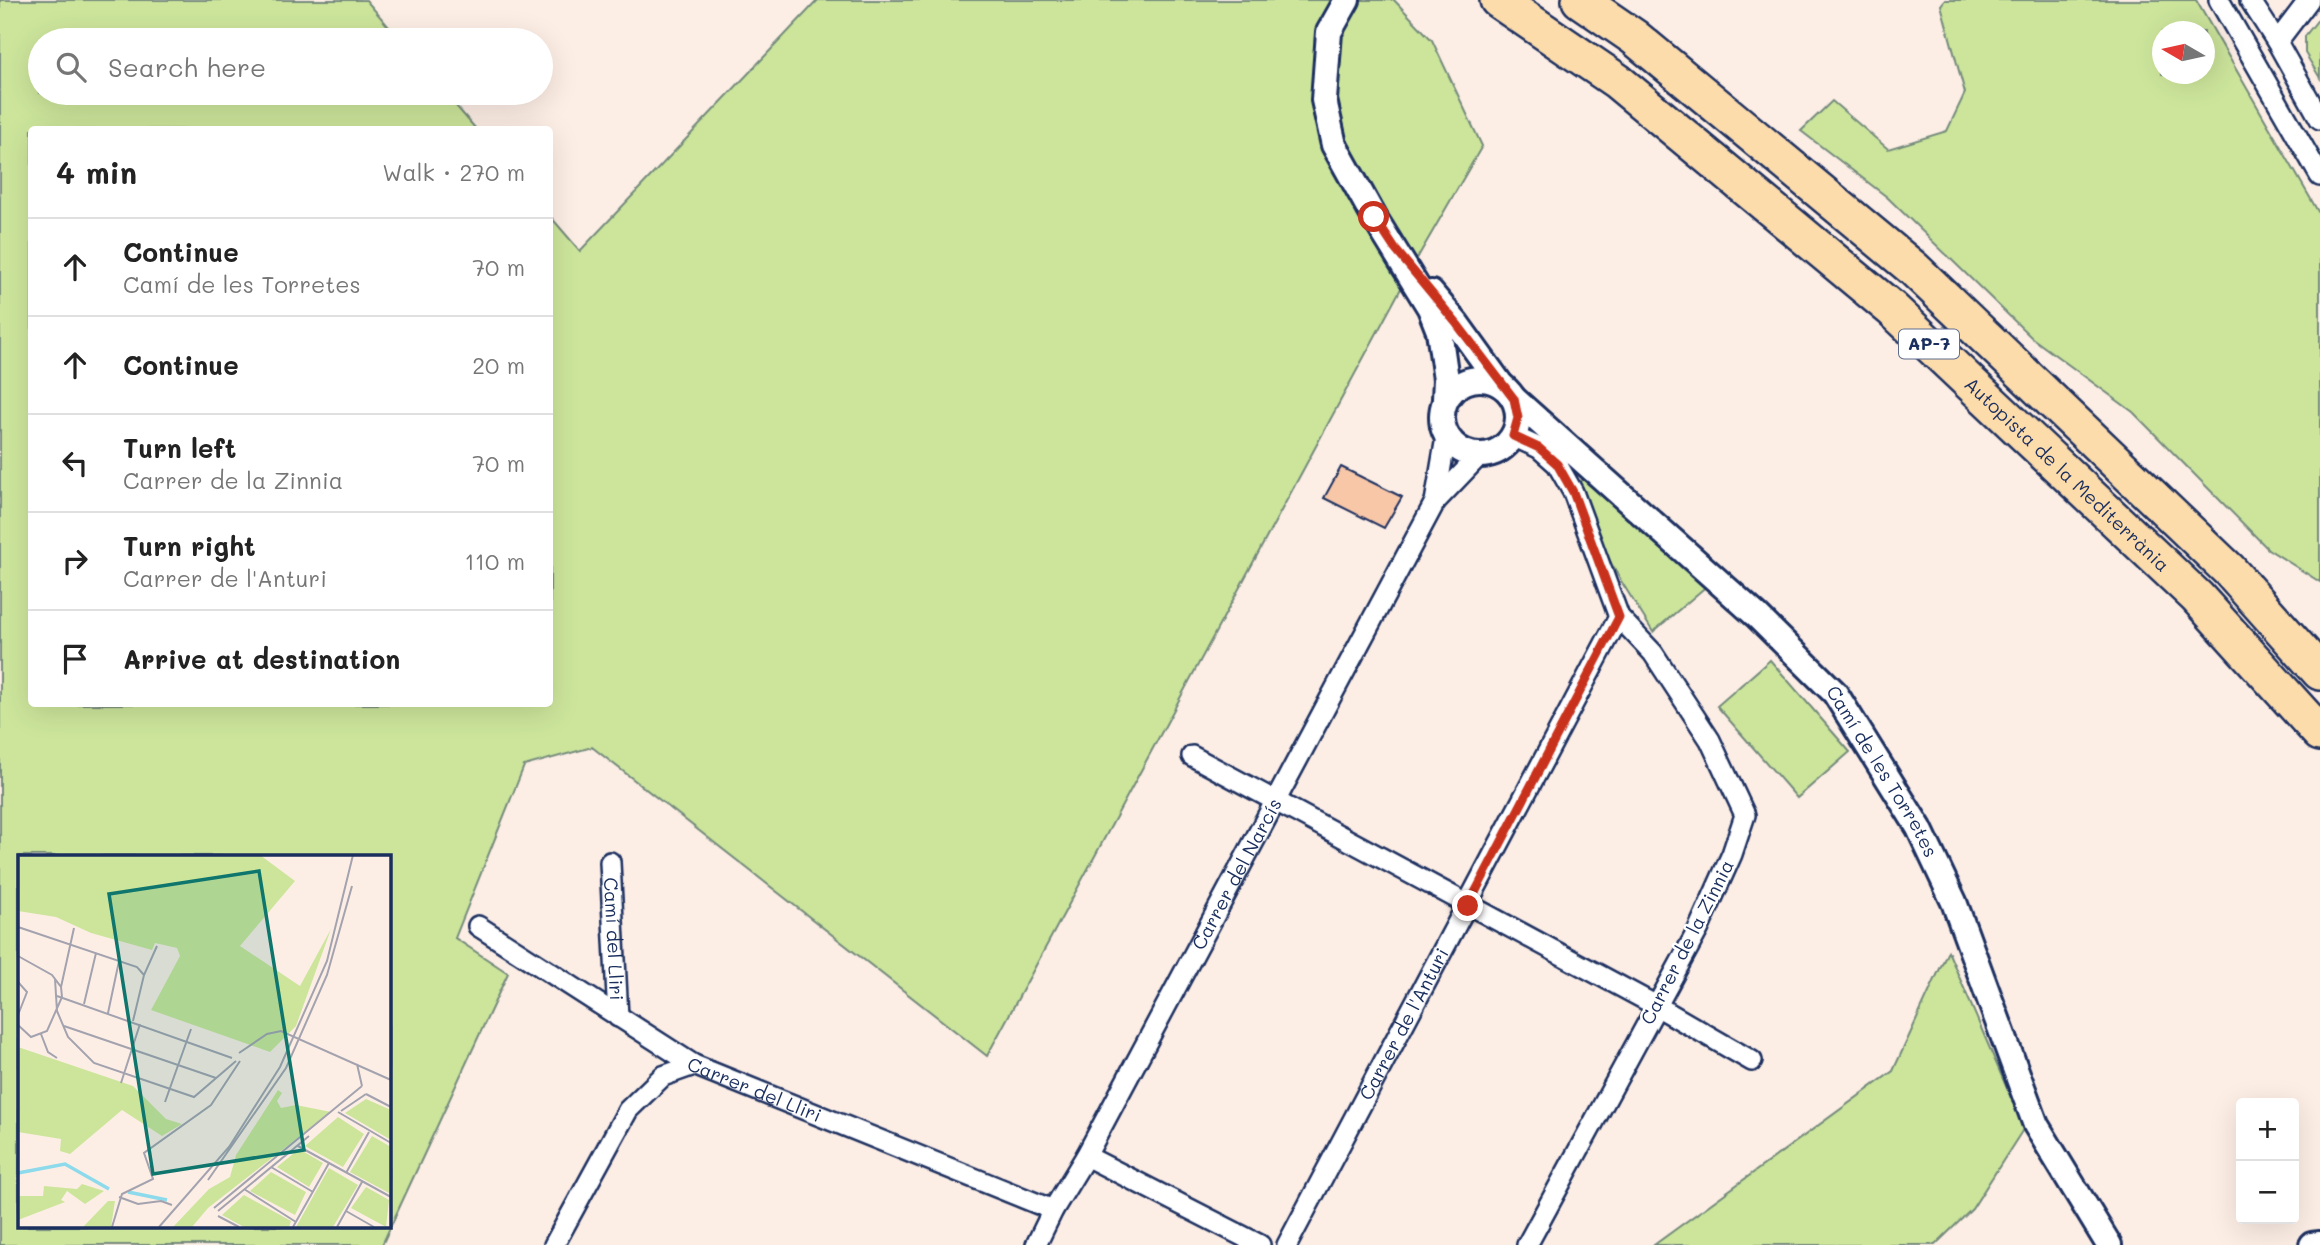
<!DOCTYPE html>
<meta charset="utf-8">
<style>
body{margin:0;font-family:Mali,sans-serif;background:#f6f6f6;color:#222}
.controls{position:absolute;right:21px;bottom:21px;display:grid;overflow:hidden;border-radius:7px;box-shadow:0 7px 28px #0002}
.controls button{width:63px;height:63px;display:grid;place-items:center;padding:0;border:0;border-bottom:2px solid #e0e0e0;background:#fff;color:#222;font:35px sans-serif}
.compass{position:absolute;left:2152px;top:21px;width:63px;height:63px;border-radius:50%;background:#fff;box-shadow:0 7px 28px #0002;rotate:279deg}
.stop{position:absolute;width:21px;height:21px;margin:-16px;border:5px solid #c8321e;border-radius:50%;background:#fff}
.stop.end{background:#c8321e;border-color:#fff;box-shadow:0 2px 7px #0008}
.list{margin:0;padding:0;list-style:none}
h2{display:flex;justify-content:space-between;align-items:center;height:91px;margin:0;padding:0 28px;font-size:30px}
h2 small{font-size:23px;font-weight:400;color:#767676}
.list li{display:grid;grid-template-columns:46px 1fr auto;gap:21px;align-items:center;box-sizing:border-box;height:98px;padding:0 28px;border-top:2px solid #e0e0e0}
.list b{display:block;font-size:26px;white-space:nowrap}
.list p{margin:0;font-size:23px;white-space:nowrap;color:#767676}
.list em{font-size:23px;font-style:normal;color:#767676}
.icon{flex:none;width:38px;height:38px;fill:none;stroke:currentColor;stroke-width:2;stroke-linecap:round;stroke-linejoin:round}
.map{position:relative;flex:none;width:2320px;height:1245px;overflow:hidden}
.search{position:absolute;background:#fff;box-shadow:0 7px 28px #0002;left:28px;top:28px;width:525px;height:77px;display:flex;align-items:center;gap:18px;box-sizing:border-box;padding:0 24px;border-radius:38px;color:#767676;font-size:26px}
.panel{position:absolute;background:#fff;box-shadow:0 7px 28px #0002;left:28px;top:126px;width:525px;height:581px;border-radius:7px}
.map>svg:first-child{display:block}
.green{fill:#cce59b;stroke:#748a7c;stroke-width:2;fill-rule:evenodd}
.building{fill:#f8c7a8;stroke:#1b2f5e;stroke-width:2}
.lines{fill:none;stroke-linecap:round;stroke-linejoin:round}
.minor-casing{stroke:#1b2f5e;stroke-width:24}
.tertiary-casing{stroke:#1b2f5e;stroke-width:30}
.motorway-casing{stroke:#1b2f5e;stroke-width:40}
.minor{stroke:#fff;stroke-width:19}
.tertiary{stroke:#fff;stroke-width:24}
.motorway{stroke:#fddcac;stroke-width:35}
.route{stroke:#c8321e;stroke-width:9}
.labels{text-anchor:middle;stroke-width:5;stroke-linejoin:round;paint-order:stroke}
.shield{fill:#fff;stroke:#5f6d8e;stroke-width:2}
.shield-label{font-size:18px;font-weight:bold;fill:#1b2f5e}
.street-label{font-size:19px;fill:#1b2f5e;stroke:#fff}
.inset-river{fill:none;stroke:#8cdaeb;stroke-width:3.5}
.inset-road{fill:none;stroke:#a3a2af;stroke-width:2}
.view{fill:#0f766e;fill-opacity:0.15;stroke:#0f766e;stroke-width:3.5}
.inset-edge{fill:none;stroke:#1b2f5e;stroke-width:3.5}
</style>
<div class="map">
<svg width="2320" height="1245" viewBox="0 0 2320 1245">
<rect width="100%" height="100%" fill="#fdeee5"/>
<filter id="ink" filterUnits="userSpaceOnUse"><feTurbulence type="fractalNoise" baseFrequency=".0143" numOctaves="2"/><feDisplacementMap in="SourceGraphic" scale="14" xChannelSelector="R" yChannelSelector="G"/><feConvolveMatrix kernelMatrix="1 2 1 2 8 2 1 2 1" color-interpolation-filters="sRGB"/></filter>
<g filter="url(#ink)">
<g class="green">
<path d="M0,0H366L400,40H40V93H445L476,129L32,130V704H550V216L580,251L818,0H1394L1432,40L1482,146L1419,255L987,1056L592,747L524,766L455,938L508,973L382,1245H0ZM19,856H388V1226H19Z"/>
<path d="M1945,0H2196L2320,215V582L2268,549L2133,412L2032,338L1887,197L1801,131L1832,101L1888,149L1947,131L1965,93L1941,5ZM2162,32H2204V74H2162Z"/>
<polygon points="2320,17 2320,78 2305,53 2305,36"/>
<polygon points="1599,473 1709,584 1653,632 1621,581 1568,486"/>
<polygon points="1770,660 1850,752 1797,798 1717,706"/>
<polygon points="1948,951 2024,1128 1972,1209 1935,1245 1654,1245 1893,1071"/>
</g>
<polygon class="building" points="1341,467 1402,497 1384,528 1324,498"/>
<g class="lines">
<defs>
<g id="minor">
<polyline points="2219,0 2320,176"/>
<polyline points="2250,0 2277,42 2320,119"/>
<polyline points="2277,42 2309,0"/>
<polyline points="1513,436 1539,448 1557,464 1573,492 1619,617 1653,653 1710,740 1745,815 1732,854 1698,930 1527,1245"/>
<polyline points="1435,502 1479,456"/>
<polyline points="1192,756 1655,1005 1752,1061"/>
<path id="s1" d="M610,862L618,1017"/>
<path id="s2" d="M478,926L694,1065L1053,1210"/>
<polyline points="1086,1156 1260,1245"/>
<polyline points="554,1245 628,1110 663,1076 694,1065"/>
<path id="s3" d="M1036,1245L1053,1210L1086,1156L1435,502L1446,437"/>
<path id="s4" d="M1287,1245L1619,617"/>
</g>
<g id="tertiary">
<polyline points="1347,0 1329,32 1324,100 1334,145 1374,217 1430,308 1439,331 1446,379 1445,399"/>
<polyline points="1431,293 1457,324 1501,385"/>
<circle cx="1480" cy="417" r="38"/>
<path id="s5" d="M1514,399L1757,616L1835,693L1919,828L1954,902L2036,1125L2109,1245"/>
<polyline points="2312,1245 2320,1244"/>
</g>
<g id="motorway">
<path id="s6" d="M1498,0L1617,81L1892,309L2197,597L2320,733"/>
<polyline points="1580,0 1634,37 1914,269 2229,570 2320,672"/>
</g>
</defs>
<use href="#minor" class="minor-casing"/>
<use href="#tertiary" class="tertiary-casing"/>
<use href="#motorway" class="motorway-casing"/>
<use href="#minor" class="minor"/>
<use href="#tertiary" class="tertiary"/>
<use href="#motorway" class="motorway"/>
</g>
</g>
<g class="lines" filter="url(#ink)">
<polyline class="route" points="1374,217 1395,249 1457,324 1514,399 1518,418 1513,436 1539,448 1557,464 1573,492 1619,617 1468,906"/>
</g>
<g class="labels">
<rect class="shield" x="1899" y="329.5" width="60" height="29" rx="5"/>
<g class="shield-label">
<text x="1929" y="350">AP-7</text>
</g>
<g class="street-label">
<text dy="7" stroke="none"><textPath href="#s6" startOffset="742">Autopista de la Mediterrània</textPath></text>
<text dy="7" stroke="none"><textPath href="#s5" startOffset="527">Camí de les Torretes</textPath></text>
<text dy="7" stroke="none"><textPath href="#s3" startOffset="422">Carrer del Narcís</textPath></text>
<text dy="7" stroke="none"><textPath href="#s1" startOffset="77">Camí del Lliri</textPath></text>
<text transform="translate(1687 942) rotate(-63)" y="7">Carrer de la Zinnia</text>
<text dy="7" stroke="none"><textPath href="#s4" startOffset="250">Carrer de l'Anturi</textPath></text>
<text dy="7" stroke="none"><textPath href="#s2" startOffset="322">Carrer del Lliri</textPath></text>
</g>
</g>
<g transform="translate(18 855)">
<rect width="373" height="373" fill="#fdeee5"/>
<path d="M0,0H242L277,26L222,91L282,131L313,74L278,171L252,197L133,155L162,101L159,93L137,88L134,95L73,78L38,62L0,56ZM0,192L115,231L148,264L164,269L144,281L104,255L52,299L42,296L43,284L0,277ZM260,235L264,238L259,246L263,253L278,250L313,257L190,353L174,372H155L191,334L212,322L218,300ZM348,244L373,255V285L327,258ZM320,262L346,279L325,312L287,291ZM354,281L373,292L371,338L332,317ZM281,294L305,308L291,332L259,312ZM311,313L340,330L315,372H278ZM253,317L288,337L277,360L232,336ZM64,329L86,336L67,349L49,336L43,345L47,347L0,365V341H25L26,331L59,334ZM348,332L371,345L368,372L333,353ZM226,340L273,366L271,372H226L204,360ZM90,346H97L93,372H65Z" fill="#cce59b"/>
<path class="inset-river" d="M0,318L47,309L91,334M110,337L149,345"/>
<path class="inset-road" d="M0,72L119,112L126,120M0,101L34,120L43,132L44,142L29,176L13,182L0,170M37,124L39,156L50,182L76,208L176,242L218,206M0,127L9,137L0,160M43,132L56,73M39,141L214,203M66,149L78,98M90,158L101,106M115,166L126,120L139,91M46,171L198,223M23,179L30,197L39,203M221,198L249,179L263,176L373,225M339,209L344,231M103,228L122,169M348,239L373,252M147,247L173,174M323,256L348,239M320,257L373,288M280,291L373,342M253,312L295,337M328,318L351,277M190,325L268,213L309,120L334,31M226,334L278,367M101,342L120,349L143,346L154,350M196,353L344,231M200,356L291,281M328,356L356,372M200,361L221,372M94,372L104,339L135,324L126,298L193,250L222,206M141,372L211,292L262,212L309,106L335,0M275,372L311,308M319,372L344,327"/>
<path class="view" d="M241,16L286,295L135,319L91,39Z"/>
<rect width="373" height="373" class="inset-edge"/>
</g>
</svg>
<div class="controls">
<button>+</button>
<button>−</button>
</div>
<svg class="compass" viewBox="-18 -18 36 36"><path d="M0-13l5 13h-10z" fill="#e53935"/><path d="M0 13l5-13h-10z" fill="#767676"/></svg>
<div class="stop" style="left:1374px;top:217px"></div>
<div class="stop end" style="left:1468px;top:906px"></div>
<div class="search"><svg class="icon" aria-label="search" viewBox="0 0 24 24"><circle cx="10" cy="10" r="6"/><path d="M15 15l6 6"/></svg>Search here</div>
<section class="panel">
<h2>4 min<small>Walk · 270 m</small></h2>
<ul class="list">
<li><svg class="icon" aria-label="ahead" viewBox="0 0 24 24"><path d="M12 20V5M6 11l6-6 6 6"/></svg><div><b>Continue</b><p>Camí de les Torretes</p></div><em>70 m</em></li>
<li><svg class="icon" aria-label="ahead" viewBox="0 0 24 24"><path d="M12 20V5M6 11l6-6 6 6"/></svg><div><b>Continue</b></div><em>20 m</em></li>
<li><svg class="icon" aria-label="left" viewBox="0 0 24 24"><path d="M17 20v-9H6M10 6l-5 5 5 5"/></svg><div><b>Turn left</b><p>Carrer de la Zinnia</p></div><em>70 m</em></li>
<li><svg class="icon" aria-label="right" viewBox="0 0 24 24"><path d="M7 20v-9h11M14 6l5 5-5 5"/></svg><div><b>Turn right</b><p>Carrer de l'Anturi</p></div><em>110 m</em></li>
<li><svg class="icon" aria-label="arrive" viewBox="0 0 24 24"><path d="M6 21V4h12l-3 4 3 4H6"/></svg><div><b>Arrive at destination</b></div></li>
</ul>
</section>
</div>
